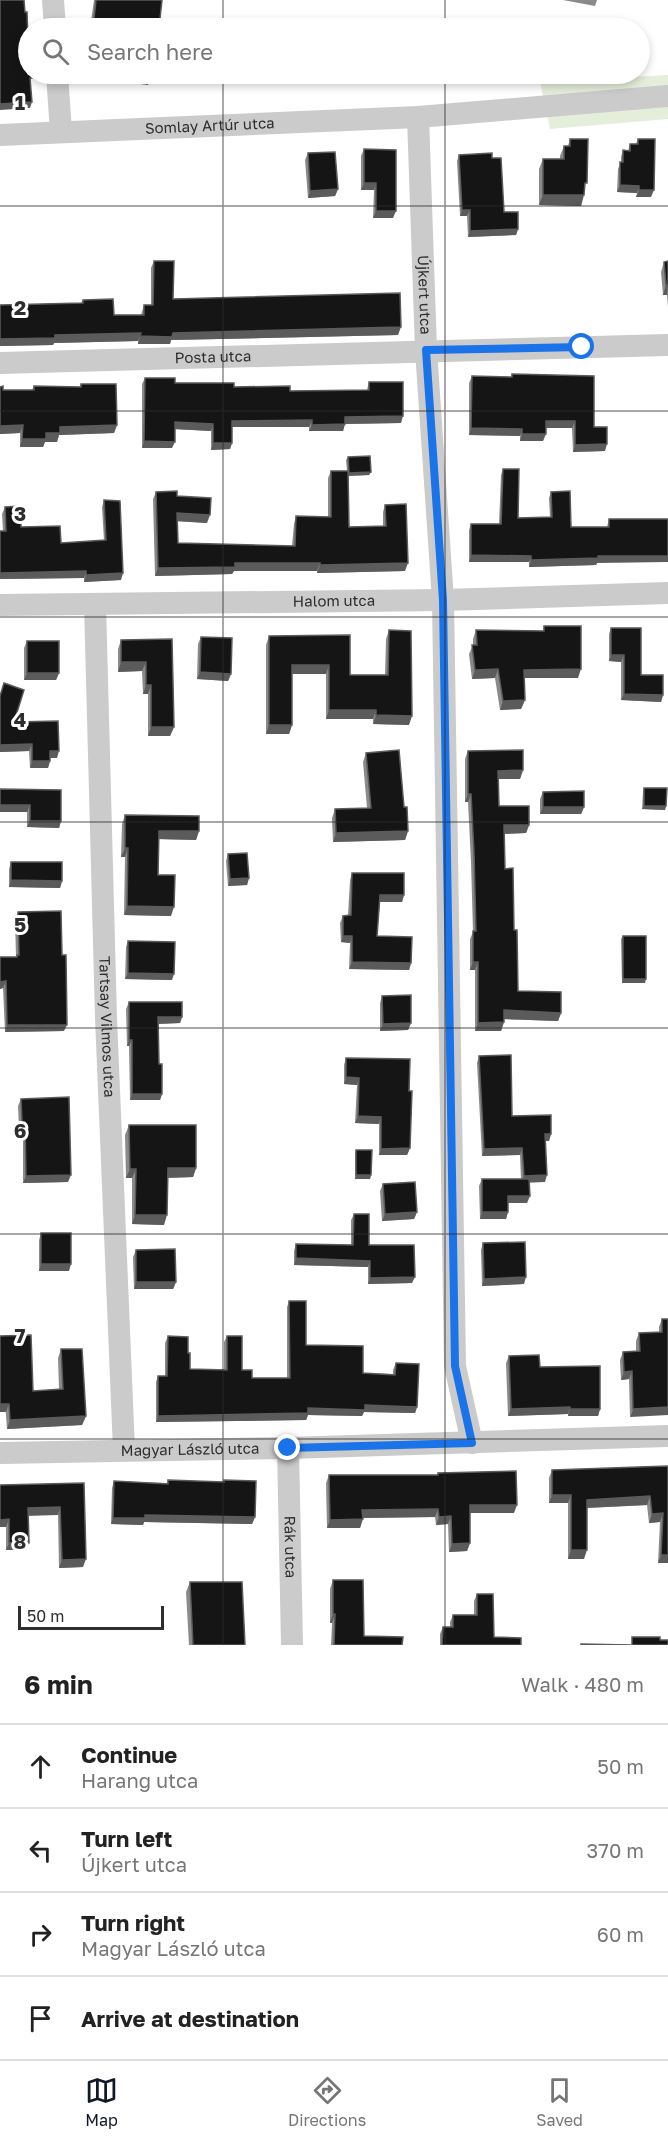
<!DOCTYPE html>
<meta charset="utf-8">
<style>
body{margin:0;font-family:"Golos Text",sans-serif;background:#f6f6f6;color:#222}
.scale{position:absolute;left:18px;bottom:15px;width:146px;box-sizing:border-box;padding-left:6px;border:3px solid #2e2e2e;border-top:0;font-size:16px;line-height:21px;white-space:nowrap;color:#2e2e2e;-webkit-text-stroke:4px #fff;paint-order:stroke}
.stop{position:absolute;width:18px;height:18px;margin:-14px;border:4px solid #1a73e8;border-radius:50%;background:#fff}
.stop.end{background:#1a73e8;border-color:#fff;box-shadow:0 2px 6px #0008}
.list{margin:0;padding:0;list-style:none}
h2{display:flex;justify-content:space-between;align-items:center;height:78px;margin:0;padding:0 24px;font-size:26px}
h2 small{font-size:20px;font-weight:400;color:#767676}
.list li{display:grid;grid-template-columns:39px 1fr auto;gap:18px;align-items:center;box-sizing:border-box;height:84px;padding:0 24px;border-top:2px solid #e0e0e0}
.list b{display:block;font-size:22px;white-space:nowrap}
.list p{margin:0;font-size:20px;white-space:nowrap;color:#767676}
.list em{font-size:20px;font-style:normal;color:#767676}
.icon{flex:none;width:33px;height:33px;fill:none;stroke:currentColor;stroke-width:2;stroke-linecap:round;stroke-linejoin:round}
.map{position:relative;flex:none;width:668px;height:1645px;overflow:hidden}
.search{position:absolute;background:#fff;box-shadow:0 3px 9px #0003;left:18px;right:18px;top:18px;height:66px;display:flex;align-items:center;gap:15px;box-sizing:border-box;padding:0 21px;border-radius:33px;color:#767676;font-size:22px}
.sheet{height:414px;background:#fff}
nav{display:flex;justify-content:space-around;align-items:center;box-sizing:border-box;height:84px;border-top:2px solid #e0e0e0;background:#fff;font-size:16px;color:#767676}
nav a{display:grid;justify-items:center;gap:3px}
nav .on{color:#111827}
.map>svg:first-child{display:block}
.green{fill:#e5eddb}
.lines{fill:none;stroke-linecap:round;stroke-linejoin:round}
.street{stroke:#cbcbcb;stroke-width:22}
.wall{fill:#8a8a8a}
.shaded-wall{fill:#5b5b5b}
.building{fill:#151515;stroke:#5b5b5b;stroke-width:1.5}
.route{stroke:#1a73e8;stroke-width:8}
.grid{fill:none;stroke:#2e2e2e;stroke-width:1.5;stroke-opacity:0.55}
.labels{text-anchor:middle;stroke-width:6;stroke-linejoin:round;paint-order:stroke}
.street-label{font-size:15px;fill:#2e2e2e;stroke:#fff}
.grid-label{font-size:20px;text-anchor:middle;font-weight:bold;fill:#2e2e2e;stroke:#fff;stroke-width:6;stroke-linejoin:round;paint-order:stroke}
</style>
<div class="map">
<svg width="668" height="1645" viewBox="0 0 668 1645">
<rect width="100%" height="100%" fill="#fff"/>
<polygon class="green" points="668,75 668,119 550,129 540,82"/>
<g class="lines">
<g class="street">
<polyline points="53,0 55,28"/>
<polyline points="57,74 61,132"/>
<path id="s1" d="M418,117L426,350L443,600L455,1366L472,1443"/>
<path id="s2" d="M0,135L418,117L668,96"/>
<path id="s3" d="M0,363L668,345"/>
<path id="s4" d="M95,604L106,1018L124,1450"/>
<path id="s5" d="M0,605L443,600L668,593"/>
<path id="s6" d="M288,1448L292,1645"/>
<path id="s7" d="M0,1453L288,1448L668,1436"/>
</g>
</g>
<g class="wall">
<polygon points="94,0 162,0 159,28 90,28"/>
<polygon points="563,0 597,0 595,6"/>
<polygon points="570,139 584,191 581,206 539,205 539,169 543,159 560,159 560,156 564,146 568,146"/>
<polygon points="638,139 651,197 636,197 637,193 617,192 618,169 621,162 621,157 623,150 628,151 630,144 636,144"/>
<polygon points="364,149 393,218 373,218 374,190 361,190 361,156"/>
<polygon points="308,153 338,189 335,196 308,198 305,160"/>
<polygon points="459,155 492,158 504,212 518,229 516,235 468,237 467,216 460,216 457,161"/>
<polygon points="154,261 173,299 398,335 171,340 170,344 138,344 138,341 54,343 53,345 0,346 81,303 83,300 114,315 141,315 144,305 151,305 151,268"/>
<polygon points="668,261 668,307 667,295 663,295 661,272 664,262"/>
<polygon points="512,374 594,427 605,451 573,452 572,428 546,428 543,441 520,441 520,436 469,435 469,383 472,376 511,377"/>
<polygon points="145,378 175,383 290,391 367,390 369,382 401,423 345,424 343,431 309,431 309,427 232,427 232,443 230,449 211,450 211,431 175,429 172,448 142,448 142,384"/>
<polygon points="81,384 117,425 114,433 59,435 57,442 45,442 43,447 20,447 20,433 0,434 0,387 3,390 32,390 34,386 80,387"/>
<polygon points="348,457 371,472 369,475 348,476 349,527 383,526 383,512 385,505 405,571 317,573 317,571 234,571 232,574 155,576 153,499 156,492 177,496 207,523 177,521 178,543 292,546 294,524 296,516 328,517 328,478 331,471 347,471 346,460"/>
<polygon points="503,469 518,518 550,517 549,498 551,492 571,527 607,527 609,519 668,519 597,563 596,565 529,567 529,562 469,562 469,530 471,524 499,524 501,475"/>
<polygon points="104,500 121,580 84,582 84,578 0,579 0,531 3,531 2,514 5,507 21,527 61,543 104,541 102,507"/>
<polygon points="544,626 578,678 524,678 525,700 521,709 500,710 495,678 472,679 469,654 473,645 473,639 476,630 543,631"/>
<polygon points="611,628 641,675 663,695 661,702 621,700 621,662 609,661 609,634"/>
<polygon points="389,630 409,725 373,724 373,719 326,719 326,674 292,674 292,725 289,734 266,734 266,645 269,636 350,675 385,675 386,639"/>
<polygon points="201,637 231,674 228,681 197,679 198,644"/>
<polygon points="172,639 174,727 170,736 148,736 148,694 143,694 142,671 118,672 118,649 121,640"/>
<polygon points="27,641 59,673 56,680 24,680 24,648"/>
<polygon points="14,722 57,758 50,758 50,761 48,768 30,768 29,751 0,752"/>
<polygon points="468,751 523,770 520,779 498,779 499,806 529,825 526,833 504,834 505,869 514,930 518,991 561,1013 558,1021 504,1019 504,1022 501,1031 475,1031 475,970 470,970 470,939 473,932 471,862 468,802 465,802 465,759"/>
<polygon points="366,753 404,807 408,831 405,840 333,842 332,818 335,809 367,808 363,762"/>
<polygon points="644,788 666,806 665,810 642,809 643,792"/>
<polygon points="0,789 61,821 59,828 27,827 27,812"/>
<polygon points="543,792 584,807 581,814 540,814 540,799"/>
<polygon points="125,815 199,831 196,840 159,839 158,875 171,916 124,915 125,857 121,857 122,824"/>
<polygon points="228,854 249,878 247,885 228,886 226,861"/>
<polygon points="11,862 62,881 60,888 9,887 9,869"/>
<polygon points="352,873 404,895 402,902 380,902 377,936 411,963 409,970 349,969 350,943 341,942 340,923 343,916 348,915 350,880"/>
<polygon points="18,912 64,1031 5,1032 3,988 0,989 0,957 16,957 15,919"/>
<polygon points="623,936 645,983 622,983 621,939"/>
<polygon points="128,941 172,980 125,979 126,947"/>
<polygon points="382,996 411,1023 408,1030 380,1031 380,1003"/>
<polygon points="129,1002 182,1017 180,1023 158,1024 159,1064 162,1094 160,1100 130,1100 129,1046 127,1046 126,1009"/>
<polygon points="479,1056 512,1116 551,1134 549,1141 545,1141 545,1182 529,1182 527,1203 508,1203 508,1212 506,1219 480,1219 479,1186 482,1179 521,1179 520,1155 482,1156 477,1063"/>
<polygon points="346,1058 409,1091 410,1148 407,1155 379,1155 379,1124 355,1123 357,1085 344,1084 344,1065"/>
<polygon points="21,1099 68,1182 23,1183 23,1129 19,1129 18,1106"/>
<polygon points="129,1125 196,1168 193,1177 167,1178 164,1225 132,1224 132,1178 126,1178 125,1135"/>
<polygon points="356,1150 371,1175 370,1179 355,1179 355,1153"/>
<polygon points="383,1184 417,1212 414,1219 382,1221 380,1191"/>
<polygon points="354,1214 369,1245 412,1283 368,1284 368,1267 294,1265 294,1251 296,1244 351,1245 351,1220"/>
<polygon points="41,1233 69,1271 39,1271 39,1240"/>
<polygon points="483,1243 524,1284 482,1286 481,1250"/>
<polygon points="136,1250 176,1282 173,1289 134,1289 133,1257"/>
<polygon points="289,1301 306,1345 363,1373 393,1374 393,1370 396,1363 417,1407 415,1413 364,1412 362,1416 308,1415 306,1420 156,1422 156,1382 158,1376 165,1376 165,1343 168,1336 188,1353 190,1369 224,1370 224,1342 227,1336 242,1370 252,1378 287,1378 287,1307"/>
<polygon points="662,1319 668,1319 630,1417 629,1379 621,1380 620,1360 623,1352 636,1352 636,1341 639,1333 659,1332 659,1327"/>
<polygon points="0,1336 33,1391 59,1389 58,1358 61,1349 86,1416 82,1425 7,1429"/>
<polygon points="509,1356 600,1409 598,1416 568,1416 568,1414 508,1416 506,1363"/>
<polygon points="668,1466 668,1563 658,1563 660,1522 649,1523 647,1505 587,1508 584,1559 568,1559 568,1503 549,1503 549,1478 552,1470"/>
<polygon points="438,1473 514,1513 470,1513 470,1543 467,1551 449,1552 448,1524 436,1525 435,1517 362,1518 360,1528 327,1528 326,1483 329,1475 437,1475"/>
<polygon points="168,1480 255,1517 252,1524 144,1522 143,1525 111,1524 112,1488 114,1481 167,1483"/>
<polygon points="84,1483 83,1567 59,1568 58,1515 28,1515 26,1550 6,1550 6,1527 0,1527 0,1485"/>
<polygon points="333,1580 364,1636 402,1645 331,1645 332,1623 330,1623 330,1589"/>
<polygon points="190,1582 245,1645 189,1645 186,1592"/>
<polygon points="477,1594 494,1637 521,1645 440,1645 440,1634 443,1627 450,1627 450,1622 453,1615 474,1615 474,1601"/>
</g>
<g class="shaded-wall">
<polygon points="84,74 152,74 148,85 83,76"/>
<polygon points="32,102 30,108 0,110 0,104"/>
<polygon points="364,183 376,183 374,190 361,190"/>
<polygon points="620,185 639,186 637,193 617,192"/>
<polygon points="338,189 335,196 308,198 310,191"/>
<polygon points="639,190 654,190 651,197 636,197"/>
<polygon points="543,195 584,195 581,206 539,205"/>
<polygon points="462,210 470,210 467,216 460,216"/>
<polygon points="376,211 396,211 393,218 373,218"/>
<polygon points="518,229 516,235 468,237 470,231"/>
<polygon points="666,285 668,285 667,295 663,295"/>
<polygon points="401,327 398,335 171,340 170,344 138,344 140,336 173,333"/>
<polygon points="141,333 138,341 54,343 53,345 0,346 0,339 55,335"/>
<polygon points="403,416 401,423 343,424 345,417"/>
<polygon points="312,420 309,427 230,427 232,421"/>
<polygon points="546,421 575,421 572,428 543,428"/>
<polygon points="175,422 213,424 211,431 172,429"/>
<polygon points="345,424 343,431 309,431 312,425"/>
<polygon points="23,425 20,433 0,434 0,426"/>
<polygon points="117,425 114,433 59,435 57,442 45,442 43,447 20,447 22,439 46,433 60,427"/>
<polygon points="471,428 522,429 520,436 469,435"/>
<polygon points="522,434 546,434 543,441 520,441"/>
<polygon points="144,441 175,442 172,448 142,448"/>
<polygon points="213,443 232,443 230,449 211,450"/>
<polygon points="607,444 605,451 573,452 575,445"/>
<polygon points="371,472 369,475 347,476 349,473"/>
<polygon points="177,513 210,515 207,523 174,521"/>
<polygon points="471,555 531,556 529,562 469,562"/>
<polygon points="598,556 668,556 668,562 597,563 596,565 529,567 531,560"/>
<polygon points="235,563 320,563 317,571 234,571 232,574 155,576 158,568"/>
<polygon points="408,563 405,571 317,573 320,565"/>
<polygon points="86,571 84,578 0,579 0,573"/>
<polygon points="123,573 121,580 84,582 86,575"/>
<polygon points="611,655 624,655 621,662 609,661"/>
<polygon points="121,662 146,662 142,671 118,672"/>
<polygon points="292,665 329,665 326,674 289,674"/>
<polygon points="498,669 495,678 472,679 475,670"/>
<polygon points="581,669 578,678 521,678 524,670"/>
<polygon points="200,672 231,674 228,681 197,679"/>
<polygon points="27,673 59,673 56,680 24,680"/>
<polygon points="146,685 151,685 148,694 143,694"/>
<polygon points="624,694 663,695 661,702 621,700"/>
<polygon points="525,700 521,709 500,710 503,701"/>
<polygon points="329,710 376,710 373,719 326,719"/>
<polygon points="376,715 412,716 409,725 373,724"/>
<polygon points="269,725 292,725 289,734 266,734"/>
<polygon points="151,727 174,727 170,736 148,736"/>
<polygon points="32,744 29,751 0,752 0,745"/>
<polygon points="50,751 59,751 57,758 48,758"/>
<polygon points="32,761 50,761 48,768 30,768"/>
<polygon points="523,770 520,779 495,779 498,771"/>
<polygon points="468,794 471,794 468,802 465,802"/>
<polygon points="0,805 30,805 27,812 0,812"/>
<polygon points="644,806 666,806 665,810 642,809"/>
<polygon points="543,807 584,807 581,814 540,814"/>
<polygon points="30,821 61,821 59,828 27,827"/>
<polygon points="504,825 529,825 526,833 501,834"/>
<polygon points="159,831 199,831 196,840 156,839"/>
<polygon points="408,831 405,840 333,842 336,833"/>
<polygon points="125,848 128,848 125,857 121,857"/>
<polygon points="249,878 247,885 228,886 230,879"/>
<polygon points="11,880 62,881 60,888 9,887"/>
<polygon points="380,895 404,895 402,902 378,902"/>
<polygon points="127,906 174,907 171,916 124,915"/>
<polygon points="343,936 352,936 350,943 341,942"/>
<polygon points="352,962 411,963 409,970 349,969"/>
<polygon points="473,962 478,962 475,970 470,970"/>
<polygon points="128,973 174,974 172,980 125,979"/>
<polygon points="623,979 646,979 645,983 622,983"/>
<polygon points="6,981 3,988 0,989 0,982"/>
<polygon points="504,1010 561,1013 558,1021 501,1019"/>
<polygon points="158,1017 182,1017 180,1023 156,1024"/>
<polygon points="504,1022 501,1031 475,1031 478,1023"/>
<polygon points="411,1023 408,1030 380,1031 383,1024"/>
<polygon points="7,1025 67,1025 64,1031 5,1032"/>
<polygon points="129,1040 132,1040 129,1046 127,1046"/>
<polygon points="346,1077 359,1078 357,1085 344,1084"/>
<polygon points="132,1094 162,1094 160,1100 130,1100"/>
<polygon points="358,1116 381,1117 379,1124 355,1123"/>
<polygon points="22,1122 25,1122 23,1129 19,1129"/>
<polygon points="545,1134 551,1134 549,1141 543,1141"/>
<polygon points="410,1148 407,1155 379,1155 381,1149"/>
<polygon points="522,1148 520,1155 482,1156 484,1149"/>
<polygon points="168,1168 196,1168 193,1177 164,1178"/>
<polygon points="130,1169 136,1169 132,1178 126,1178"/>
<polygon points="71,1175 68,1182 23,1183 26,1176"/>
<polygon points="356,1175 371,1175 370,1179 355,1179"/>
<polygon points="547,1175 545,1182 521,1183 524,1176"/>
<polygon points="508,1196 530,1196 527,1203 506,1203"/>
<polygon points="417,1212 414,1219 382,1221 385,1214"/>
<polygon points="482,1212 508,1212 506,1219 480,1219"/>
<polygon points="135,1215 167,1215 164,1225 132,1224"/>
<polygon points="296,1258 370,1261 368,1267 294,1265"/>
<polygon points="41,1264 71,1264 69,1271 39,1271"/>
<polygon points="415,1277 412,1283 368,1284 370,1278"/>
<polygon points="526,1277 524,1284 482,1286 484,1279"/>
<polygon points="136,1282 176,1282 173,1289 134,1289"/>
<polygon points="632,1371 629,1379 621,1380 624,1372"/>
<polygon points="0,1404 9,1404 6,1412 0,1412"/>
<polygon points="365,1405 417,1407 415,1413 364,1412 362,1416 308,1415 306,1420 156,1422 158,1416"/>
<polygon points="570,1407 568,1414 508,1416 511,1409"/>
<polygon points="668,1407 668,1415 630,1417 633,1409"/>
<polygon points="570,1409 600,1409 598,1416 568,1416"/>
<polygon points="86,1416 82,1425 7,1429 10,1420"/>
<polygon points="552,1495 571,1495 568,1503 549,1503"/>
<polygon points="650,1496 647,1505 584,1508 587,1500"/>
<polygon points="470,1505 517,1505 514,1513 467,1513"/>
<polygon points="60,1507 58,1515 25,1516 28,1508"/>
<polygon points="438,1509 435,1517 359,1518 362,1510"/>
<polygon points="663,1513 660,1522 649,1523 652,1514"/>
<polygon points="145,1515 255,1517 252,1524 144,1522 143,1525 111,1524 113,1518"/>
<polygon points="451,1516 448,1524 436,1525 439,1517"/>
<polygon points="9,1519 6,1527 0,1527 0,1520"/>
<polygon points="363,1519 360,1528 327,1528 330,1520"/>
<polygon points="9,1543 29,1543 26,1550 6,1550"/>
<polygon points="470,1543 467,1551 449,1552 452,1544"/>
<polygon points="571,1550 587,1550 584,1559 568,1559"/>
<polygon points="661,1555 668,1555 668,1563 658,1563"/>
<polygon points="86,1559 83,1567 59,1568 62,1560"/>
<polygon points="333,1614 335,1614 332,1623 330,1623"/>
</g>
<g class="building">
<polygon points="0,0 24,0 25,12 27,12 28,39 28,74 32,74 32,78 30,78 32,102 0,104"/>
<polygon points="96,0 162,0 159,28 93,28"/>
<polygon points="570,139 588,139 587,183 585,183 584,195 543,195 543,159 564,159 564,146 570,146"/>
<polygon points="638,139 655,139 654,190 639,190 639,186 620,185 620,162 623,162 623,150 630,151 630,144 638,144"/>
<polygon points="364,149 396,150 396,211 376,211 376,183 364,183"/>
<polygon points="335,152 338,189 310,191 308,153"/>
<polygon points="492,153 492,158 501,158 504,212 518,212 518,229 470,231 470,210 462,210 459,155"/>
<polygon points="154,261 174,261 173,299 400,293 401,327 173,333 172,337 140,336 141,333 55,335 55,338 0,339 0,305 83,303 83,300 113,299 114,315 144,315 144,305 153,305"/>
<polygon points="668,261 668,285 666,285 664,262"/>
<polygon points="512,374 594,376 594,427 607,427 607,444 575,445 575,421 546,421 546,434 522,434 522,429 471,428 472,376 512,377"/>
<polygon points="145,378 175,378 175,383 234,383 234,387 290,386 290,391 369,390 369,382 403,382 403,416 345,417 345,424 312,425 312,420 232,421 232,443 213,443 213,424 175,422 175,442 144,441"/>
<polygon points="81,384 116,384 117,425 60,427 60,433 46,433 46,439 22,439 23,425 0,426 0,387 3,386 3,390 34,390 34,386 81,387"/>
<polygon points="370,456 371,472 349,473 348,457"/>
<polygon points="503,469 519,469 518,518 552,517 551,492 570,491 571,527 609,527 609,519 668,519 668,556 598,556 598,558 531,560 531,556 471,555 471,524 501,524"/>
<polygon points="331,471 348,471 349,527 386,526 385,505 406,504 408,563 320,565 320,563 235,563 235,567 158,568 156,492 177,491 177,496 211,498 210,515 177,513 178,543 295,546 296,516 331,517"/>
<polygon points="104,500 120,501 123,573 86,575 86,571 0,573 0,531 6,531 5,507 21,506 21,527 60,526 61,543 106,540"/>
<polygon points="544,626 581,626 581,669 524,670 525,700 503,701 498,669 475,670 472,645 477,645 476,630 544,631"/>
<polygon points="611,628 641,628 641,675 663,675 663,695 624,694 624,655 611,655"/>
<polygon points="389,630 411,631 412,716 376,715 376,710 329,710 329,665 292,665 292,725 269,725 269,636 350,635 350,675 388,675"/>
<polygon points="201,637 232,638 231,674 200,672"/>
<polygon points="172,639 174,727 151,727 151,685 146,685 146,662 121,662 121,640"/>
<rect x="27" y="641" width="32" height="32"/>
<polygon points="4,683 24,690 14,722 58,721 59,751 50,751 50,761 32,761 32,744 0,745 0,696"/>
<polygon points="399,750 404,807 407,807 408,831 336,833 335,809 371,808 366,753"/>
<polygon points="523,750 523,770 498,771 499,806 529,806 529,825 504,825 505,869 513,868 514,930 517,930 518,991 561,992 561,1013 504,1010 504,1022 478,1023 478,962 473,962 473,931 476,931 474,853 471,794 468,794 468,751"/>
<polygon points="644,788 667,788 666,806 644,806"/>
<polygon points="0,789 61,790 61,821 30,821 30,805 0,805"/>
<polygon points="584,791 584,807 543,807 543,792"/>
<polygon points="125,815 199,816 199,831 159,831 158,875 175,875 174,907 127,906 128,848 125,848"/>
<polygon points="247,853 249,878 230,879 228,854"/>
<polygon points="11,862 62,862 62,881 11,880"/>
<polygon points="352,873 404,873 404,895 380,895 377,936 412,937 411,963 352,962 352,936 343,936 343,916 351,915"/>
<polygon points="61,911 62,955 66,955 67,1025 7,1025 6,981 0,982 0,957 17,957 17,955 19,955 18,912"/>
<rect x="623" y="936" width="23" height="43"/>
<polygon points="128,941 175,942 174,974 128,973"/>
<polygon points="411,995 411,1023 383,1024 382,996"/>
<polygon points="129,1002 182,1002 182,1017 158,1017 159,1064 162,1064 162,1094 132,1094 132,1040 129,1040"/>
<polygon points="511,1055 512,1116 551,1115 551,1134 545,1134 547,1175 524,1176 522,1148 484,1149 479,1056"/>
<polygon points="346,1058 410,1059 409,1091 412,1091 410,1148 381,1149 381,1117 358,1116 359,1078 346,1077"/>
<polygon points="69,1097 71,1175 26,1176 25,1122 22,1122 21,1099"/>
<polygon points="129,1125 196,1125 196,1168 168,1168 167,1215 135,1215 136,1169 130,1169"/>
<polygon points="356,1150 372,1150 371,1175 356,1175"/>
<polygon points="482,1179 529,1179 530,1196 508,1196 508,1212 482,1212"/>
<polygon points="415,1182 417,1212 385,1214 383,1184"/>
<polygon points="354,1214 369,1214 369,1245 414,1245 415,1277 370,1278 370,1261 296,1258 296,1244 353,1245"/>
<rect x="41" y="1233" width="30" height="31"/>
<polygon points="525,1242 526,1277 484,1279 483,1243"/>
<polygon points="175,1249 176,1282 136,1282 136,1250"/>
<polygon points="289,1301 306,1301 306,1345 363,1346 363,1373 395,1375 396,1363 419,1364 417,1407 365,1405 365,1410 308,1408 308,1413 158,1416 158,1376 167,1376 168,1336 188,1337 188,1353 190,1353 190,1369 227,1370 227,1336 242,1336 242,1370 252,1370 252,1378 290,1378"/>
<polygon points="662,1319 668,1319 668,1407 633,1409 632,1371 624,1372 623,1352 640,1351 639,1333 662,1332"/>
<polygon points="31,1335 33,1391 63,1389 61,1349 82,1349 86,1416 10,1420 9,1404 0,1404 0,1336"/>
<polygon points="539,1355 540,1367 600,1366 600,1409 570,1409 570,1407 511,1409 509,1356"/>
<polygon points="668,1466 668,1555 661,1555 663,1513 652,1514 650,1496 587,1500 587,1550 571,1550 571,1495 552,1495 552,1470"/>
<polygon points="516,1471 517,1505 470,1505 470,1543 452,1544 451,1516 439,1517 438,1509 362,1510 363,1519 330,1520 329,1475 438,1475 438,1473"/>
<polygon points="168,1480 224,1482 224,1480 256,1481 255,1517 145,1515 145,1518 113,1518 114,1481 168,1484"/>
<polygon points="84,1483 86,1559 62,1560 60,1507 28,1508 29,1543 9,1543 9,1519 0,1520 0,1485"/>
<polygon points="333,1580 363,1580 364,1636 403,1637 402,1645 334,1645 335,1614 333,1614"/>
<polygon points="190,1582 242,1582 245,1645 193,1645"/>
<polygon points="477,1594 493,1594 494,1637 521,1638 521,1645 442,1645 443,1627 453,1627 453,1615 477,1615"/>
<polygon points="632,1637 660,1637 660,1640 668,1640 668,1645 632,1645"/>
<polygon points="581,1644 631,1645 581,1645"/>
</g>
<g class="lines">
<polyline class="route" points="288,1448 472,1443 455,1366 443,600 426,350 582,347"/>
</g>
<path class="grid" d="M223,0V28M445,0V28M223,74V1645M445,74V1645M0,206H668M0,411H668M0,617H668M0,822H668M0,1028H668M0,1234H668M0,1439H668"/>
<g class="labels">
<g class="street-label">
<text dy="5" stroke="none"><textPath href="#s2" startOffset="210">Somlay Artúr utca</textPath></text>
<text dy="5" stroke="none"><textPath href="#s1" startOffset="178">Újkert utca</textPath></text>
<text dy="5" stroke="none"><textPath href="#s3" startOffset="213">Posta utca</textPath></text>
<text dy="5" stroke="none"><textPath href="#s5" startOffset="334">Halom utca</textPath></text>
<text dy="5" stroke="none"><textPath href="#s4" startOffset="423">Tartsay Vilmos utca</textPath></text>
<text dy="5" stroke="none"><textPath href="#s7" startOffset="190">Magyar László utca</textPath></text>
<text dy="5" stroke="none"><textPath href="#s6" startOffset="99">Rák utca</textPath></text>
</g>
</g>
<g class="grid-label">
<text x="20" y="110">1</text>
<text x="20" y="315">2</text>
<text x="20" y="521">3</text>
<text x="20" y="727">4</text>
<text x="20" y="932">5</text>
<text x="20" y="1138">6</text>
<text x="20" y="1343">7</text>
<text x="20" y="1549">8</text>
</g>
</svg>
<div class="scale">50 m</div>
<div class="stop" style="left:582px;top:347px"></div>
<div class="stop end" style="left:288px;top:1448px"></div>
<div class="search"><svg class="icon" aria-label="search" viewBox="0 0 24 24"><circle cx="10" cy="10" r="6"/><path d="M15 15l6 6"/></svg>Search here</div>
</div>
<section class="sheet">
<h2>6 min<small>Walk · 480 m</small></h2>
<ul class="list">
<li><svg class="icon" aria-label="ahead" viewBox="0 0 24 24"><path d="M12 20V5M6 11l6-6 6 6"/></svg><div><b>Continue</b><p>Harang utca</p></div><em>50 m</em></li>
<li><svg class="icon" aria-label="left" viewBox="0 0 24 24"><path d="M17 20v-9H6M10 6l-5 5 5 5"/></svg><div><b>Turn left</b><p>Újkert utca</p></div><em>370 m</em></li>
<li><svg class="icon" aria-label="right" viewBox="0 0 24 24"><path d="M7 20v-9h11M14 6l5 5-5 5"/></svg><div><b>Turn right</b><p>Magyar László utca</p></div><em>60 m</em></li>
<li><svg class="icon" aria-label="arrive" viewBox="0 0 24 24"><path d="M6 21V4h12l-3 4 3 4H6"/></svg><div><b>Arrive at destination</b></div></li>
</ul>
</section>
<nav>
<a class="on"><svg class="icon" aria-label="map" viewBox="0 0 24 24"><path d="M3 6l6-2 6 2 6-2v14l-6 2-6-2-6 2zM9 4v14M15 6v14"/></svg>Map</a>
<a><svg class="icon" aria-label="directions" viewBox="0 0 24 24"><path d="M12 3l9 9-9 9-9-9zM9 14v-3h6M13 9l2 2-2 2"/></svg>Directions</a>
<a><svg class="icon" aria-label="saved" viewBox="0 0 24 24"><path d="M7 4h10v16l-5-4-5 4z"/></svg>Saved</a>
</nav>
